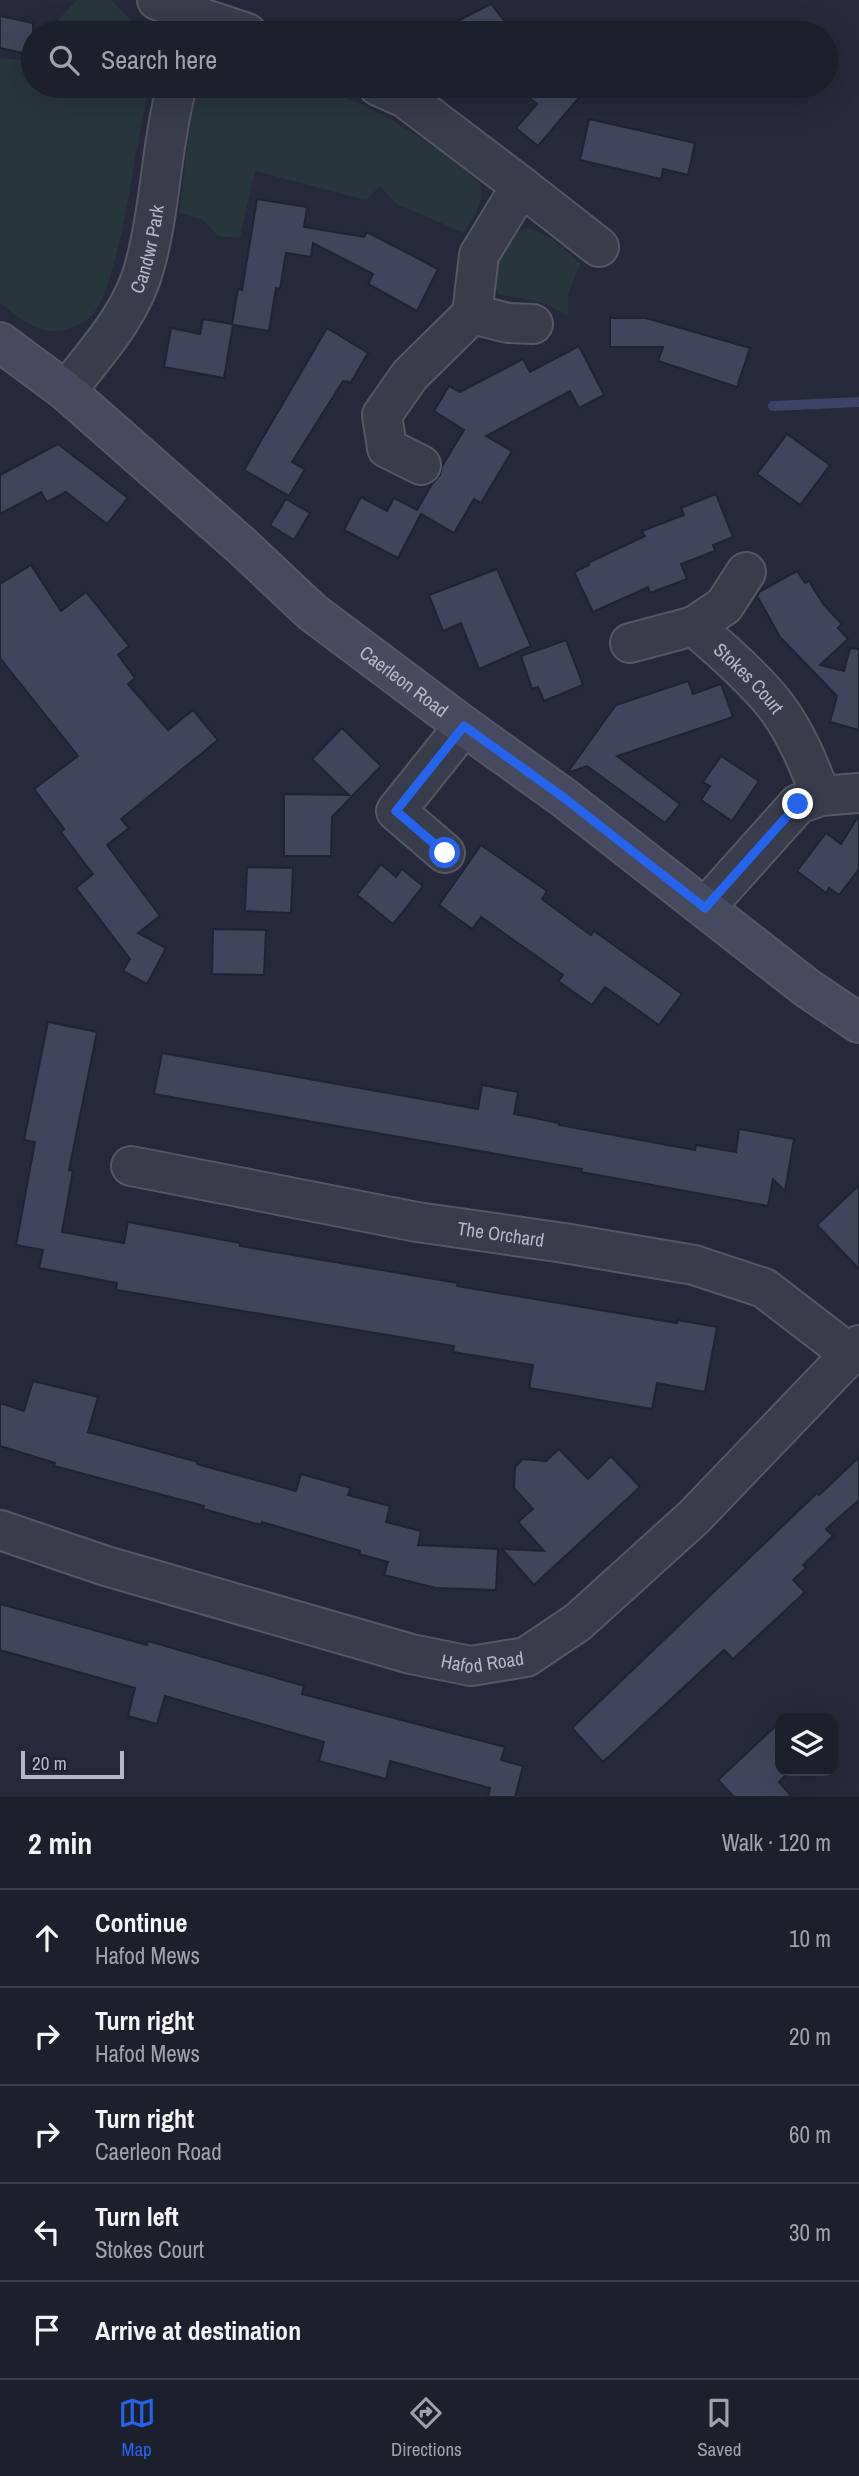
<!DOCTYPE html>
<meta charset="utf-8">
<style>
body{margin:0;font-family:"Archivo Narrow",sans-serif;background:#252734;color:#f1f3f6}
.controls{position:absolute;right:21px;bottom:21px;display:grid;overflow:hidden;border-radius:14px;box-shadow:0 7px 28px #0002}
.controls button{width:63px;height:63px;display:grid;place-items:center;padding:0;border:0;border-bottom:2px solid #3a3d48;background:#1c1f2c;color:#f1f3f6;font:35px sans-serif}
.scale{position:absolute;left:21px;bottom:18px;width:103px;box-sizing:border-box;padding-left:7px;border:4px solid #b4b7c7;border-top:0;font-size:19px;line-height:24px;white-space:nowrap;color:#b4b7c7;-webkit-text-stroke:5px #1e2130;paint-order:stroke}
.stop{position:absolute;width:21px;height:21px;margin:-16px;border:5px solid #2563eb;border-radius:50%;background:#fff}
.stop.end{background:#2563eb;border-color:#fff;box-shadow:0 2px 7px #0008}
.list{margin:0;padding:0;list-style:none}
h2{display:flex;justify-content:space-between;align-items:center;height:91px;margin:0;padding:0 28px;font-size:30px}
h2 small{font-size:23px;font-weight:400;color:#a0a2a9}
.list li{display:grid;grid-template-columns:46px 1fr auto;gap:21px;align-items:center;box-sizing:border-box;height:98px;padding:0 28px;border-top:2px solid #3a3d48}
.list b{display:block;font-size:26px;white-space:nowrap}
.list p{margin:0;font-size:23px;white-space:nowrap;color:#a0a2a9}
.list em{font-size:23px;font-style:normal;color:#a0a2a9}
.icon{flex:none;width:38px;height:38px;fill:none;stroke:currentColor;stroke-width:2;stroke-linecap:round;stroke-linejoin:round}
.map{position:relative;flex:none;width:859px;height:1797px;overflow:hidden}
.search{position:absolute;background:#1c1f2c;box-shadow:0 7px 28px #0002;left:21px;right:21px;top:21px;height:77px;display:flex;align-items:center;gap:18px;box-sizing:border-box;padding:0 24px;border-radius:38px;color:#a0a2a9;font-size:26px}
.sheet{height:581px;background:#1c1f2c}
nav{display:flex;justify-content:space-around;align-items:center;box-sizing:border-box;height:98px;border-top:2px solid #3a3d48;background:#1c1f2c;font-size:19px;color:#a0a2a9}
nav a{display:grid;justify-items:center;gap:4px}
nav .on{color:#2563eb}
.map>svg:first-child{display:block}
.green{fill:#27353c}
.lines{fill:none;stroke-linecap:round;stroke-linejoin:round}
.stream{stroke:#3b4263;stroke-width:10}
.building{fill:#41455b;stroke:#202332;stroke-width:2}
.street-casing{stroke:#545766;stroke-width:42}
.secondary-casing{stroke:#545766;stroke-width:42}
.street{stroke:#383c4b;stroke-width:38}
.secondary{stroke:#474a5e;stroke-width:38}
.route{stroke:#2563eb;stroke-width:9}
.labels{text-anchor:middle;stroke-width:5;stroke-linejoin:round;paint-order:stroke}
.street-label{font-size:19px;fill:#b4b7c7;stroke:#1e2130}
</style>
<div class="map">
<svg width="859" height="1797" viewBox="0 0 859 1797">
<rect width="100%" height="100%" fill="#25293b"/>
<g class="green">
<polygon points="77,0 111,0 144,33 60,33 59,19"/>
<path d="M0,58L33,61V86H150C135,142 131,202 115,259C110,278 105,296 94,313C86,324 65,332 51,331C32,330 14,314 0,303Z"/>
<polygon points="199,86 313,86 357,102 391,119 443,153 480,183 482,196 476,213 464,233 397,204 380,186 366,200 255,171 240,238 218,236 203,220 179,213 191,119"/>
<path d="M525,228C548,232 564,248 580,264L568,295V316C547,302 525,298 500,295L491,284C494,258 499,238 525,228Z"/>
</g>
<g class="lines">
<polyline class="stream" points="773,406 859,402"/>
</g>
<g class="building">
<polygon points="491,4 514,33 434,33"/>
<polygon points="0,16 33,23 33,55 0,48"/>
<polygon points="516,86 589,86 538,146 516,128 537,104"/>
<polygon points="589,119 695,143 688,175 663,169 661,179 580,160"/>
<polygon points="257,199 307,207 304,227 364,237 367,232 438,269 417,311 368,284 373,274 313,243 311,257 286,253 280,289 276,288 269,331 233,325 224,378 164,367 171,328 200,334 203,319 232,324 238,289 242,290"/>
<polygon points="610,318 646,318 750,348 737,387 658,361 663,347 610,347"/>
<polygon points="327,328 368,353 351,382 343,381 292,462 305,469 289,496 244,470"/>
<polygon points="579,346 604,395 579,408 570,391 486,436 512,451 481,503 474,499 454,533 421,514 398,558 344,530 361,497 387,511 394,498 417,510 432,484 440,475 442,466 464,430 434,411 449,386 460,392 523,359 530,372"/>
<polygon points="787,434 830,465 800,505 757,474"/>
<polygon points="58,444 128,498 107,524 66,492 47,502 41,492 0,514 0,475"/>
<polygon points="716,494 733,537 713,545 715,551 681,564 687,579 650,593 648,587 593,612 574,572 589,565 588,563 645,536 642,531 684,515 681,508"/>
<polygon points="286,499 310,513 294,540 270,525"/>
<polygon points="31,565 61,611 86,592 129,646 118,655 135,678 128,684 168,730 193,710 218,740 121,819 129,828 107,845 160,916 138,933 166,948 147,984 123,971 130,959 76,888 93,874 61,832 64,829 34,789 78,756 0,658 0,584"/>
<polygon points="497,569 531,646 479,669 461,623 443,631 429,595"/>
<polygon points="797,571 805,583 809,581 823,604 842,624 838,628 848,639 820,665 844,671 850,648 859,649 859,730 830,722 837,696 780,637 757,596 759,592"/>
<polygon points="566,640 583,685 544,701 538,687 532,689 521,656"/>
<polygon points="688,681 693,694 721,684 733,717 617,756 680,804 665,823 587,766 567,773 616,705"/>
<polygon points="342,728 381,766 332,817 331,856 284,856 284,794 349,795 312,759"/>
<polygon points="721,756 759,781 732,821 701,800 710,786 703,782"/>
<polygon points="859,815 859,869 839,895 829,888 826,893 797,871 826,833 841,844"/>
<polygon points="481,845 547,891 542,899 591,935 594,931 682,994 659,1025 605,987 592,1005 558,981 563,975 481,917 472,929 439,905"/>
<polygon points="381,864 396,877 402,869 423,886 393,924 357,895"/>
<polygon points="247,867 293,868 291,913 245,911"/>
<polygon points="213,929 266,930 264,975 212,974"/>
<polygon points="48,1022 97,1032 69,1170 73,1171 62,1232 124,1243 128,1222 240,1243 240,1246 458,1283 457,1286 677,1323 678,1320 717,1327 705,1392 657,1383 652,1409 529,1388 533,1365 453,1352 454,1346 116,1290 117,1283 39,1268 43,1250 16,1245 35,1142 24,1140"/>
<polygon points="162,1053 478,1109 482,1085 518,1092 514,1114 559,1123 559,1125 695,1150 696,1145 736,1152 739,1129 794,1139 785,1191 773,1179 768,1206 581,1172 582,1169 154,1094"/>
<polygon points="859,1185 859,1269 817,1225"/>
<polygon points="33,1381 98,1397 88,1432 198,1462 197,1464 296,1491 301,1474 351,1488 348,1495 390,1506 386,1522 421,1531 418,1545 498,1549 496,1590 436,1588 384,1575 388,1562 359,1554 360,1551 262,1522 261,1525 203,1509 204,1506 54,1466 55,1463 0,1446 0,1403 24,1411"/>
<polygon points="559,1449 588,1479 611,1456 640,1487 534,1585 502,1549 544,1551 518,1522 533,1509 514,1488 515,1467 523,1459 546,1461"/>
<polygon points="859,1457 859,1500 826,1529 833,1536 803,1565 806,1568 793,1580 805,1592 733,1659 724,1650 603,1762 572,1728 817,1493 819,1495"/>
<polygon points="0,1604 147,1645 148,1641 304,1686 302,1694 505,1747 501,1760 523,1766 515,1797 488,1797 490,1788 390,1761 386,1779 319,1761 324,1742 165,1696 157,1724 128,1716 135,1688 0,1650"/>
<polygon points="780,1722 780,1771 788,1773 779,1782 792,1797 734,1797 718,1780"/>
</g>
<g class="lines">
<defs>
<g id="street">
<polyline points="157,0 196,16 247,33"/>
<polyline points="378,86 405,98 521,186 479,255 472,314 410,375 382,415 387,448 421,465"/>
<polyline points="521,186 599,247"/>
<polyline points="472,314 508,323 533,324"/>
<path id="s1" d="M66,391C96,353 133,313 145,265C161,207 161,144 177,86"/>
<polyline points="694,626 724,606 746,572"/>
<path id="s2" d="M630,643L694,626C722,651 752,676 775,705C796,732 809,765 821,796"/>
<polyline points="445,853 396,811 464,726"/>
<polyline points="705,908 798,804 821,796 859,793"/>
<path id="s3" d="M131,1166L417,1222L564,1243L694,1265L764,1288L850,1354"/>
<path id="s4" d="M0,1530L106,1566L411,1654L471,1666L526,1657L578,1622L694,1517L859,1345"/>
</g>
<g id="secondary">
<path id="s5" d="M0,342L66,391L243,547L312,612L464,726L563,797L807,988L859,1023"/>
</g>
</defs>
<use href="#street" class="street-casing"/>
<use href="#secondary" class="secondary-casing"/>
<use href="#street" class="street"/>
<use href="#secondary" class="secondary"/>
</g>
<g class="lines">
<polyline class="route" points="445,853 396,811 464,726 563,797 705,908 798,804"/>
</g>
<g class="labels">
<g class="street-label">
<text dy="7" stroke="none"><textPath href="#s1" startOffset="166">Candwr Park</textPath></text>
<text dy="7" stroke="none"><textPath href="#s2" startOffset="142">Stokes Court</textPath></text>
<text dy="7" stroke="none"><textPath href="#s5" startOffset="528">Caerleon Road</textPath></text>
<text dy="7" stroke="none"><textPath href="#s3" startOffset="376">The Orchard</textPath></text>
<text dy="7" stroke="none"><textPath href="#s4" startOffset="502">Hafod Road</textPath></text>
</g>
</g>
</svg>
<div class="controls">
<button><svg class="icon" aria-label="layers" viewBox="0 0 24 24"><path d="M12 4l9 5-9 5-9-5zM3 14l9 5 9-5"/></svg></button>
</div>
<div class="scale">20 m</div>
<div class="stop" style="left:445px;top:853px"></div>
<div class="stop end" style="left:798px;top:804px"></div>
<div class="search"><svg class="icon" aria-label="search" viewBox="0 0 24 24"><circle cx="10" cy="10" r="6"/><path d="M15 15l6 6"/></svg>Search here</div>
</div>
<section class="sheet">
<h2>2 min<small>Walk · 120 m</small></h2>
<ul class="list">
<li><svg class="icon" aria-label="ahead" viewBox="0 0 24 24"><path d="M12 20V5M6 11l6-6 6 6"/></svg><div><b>Continue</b><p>Hafod Mews</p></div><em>10 m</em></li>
<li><svg class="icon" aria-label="right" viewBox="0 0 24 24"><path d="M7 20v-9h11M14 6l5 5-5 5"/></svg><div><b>Turn right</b><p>Hafod Mews</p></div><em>20 m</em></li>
<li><svg class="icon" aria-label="right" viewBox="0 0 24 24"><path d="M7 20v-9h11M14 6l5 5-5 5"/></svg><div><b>Turn right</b><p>Caerleon Road</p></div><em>60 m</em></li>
<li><svg class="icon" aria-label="left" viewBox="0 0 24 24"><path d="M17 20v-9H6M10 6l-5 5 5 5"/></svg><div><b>Turn left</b><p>Stokes Court</p></div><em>30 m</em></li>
<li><svg class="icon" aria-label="arrive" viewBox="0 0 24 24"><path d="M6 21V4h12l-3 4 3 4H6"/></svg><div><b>Arrive at destination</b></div></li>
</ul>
</section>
<nav>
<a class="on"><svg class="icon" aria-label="map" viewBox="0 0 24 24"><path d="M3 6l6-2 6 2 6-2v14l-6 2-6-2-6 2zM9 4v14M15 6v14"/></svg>Map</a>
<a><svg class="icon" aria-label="directions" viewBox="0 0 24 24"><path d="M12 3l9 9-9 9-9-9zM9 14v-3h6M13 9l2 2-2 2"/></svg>Directions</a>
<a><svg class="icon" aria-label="saved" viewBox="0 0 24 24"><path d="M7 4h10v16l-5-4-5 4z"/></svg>Saved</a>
</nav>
